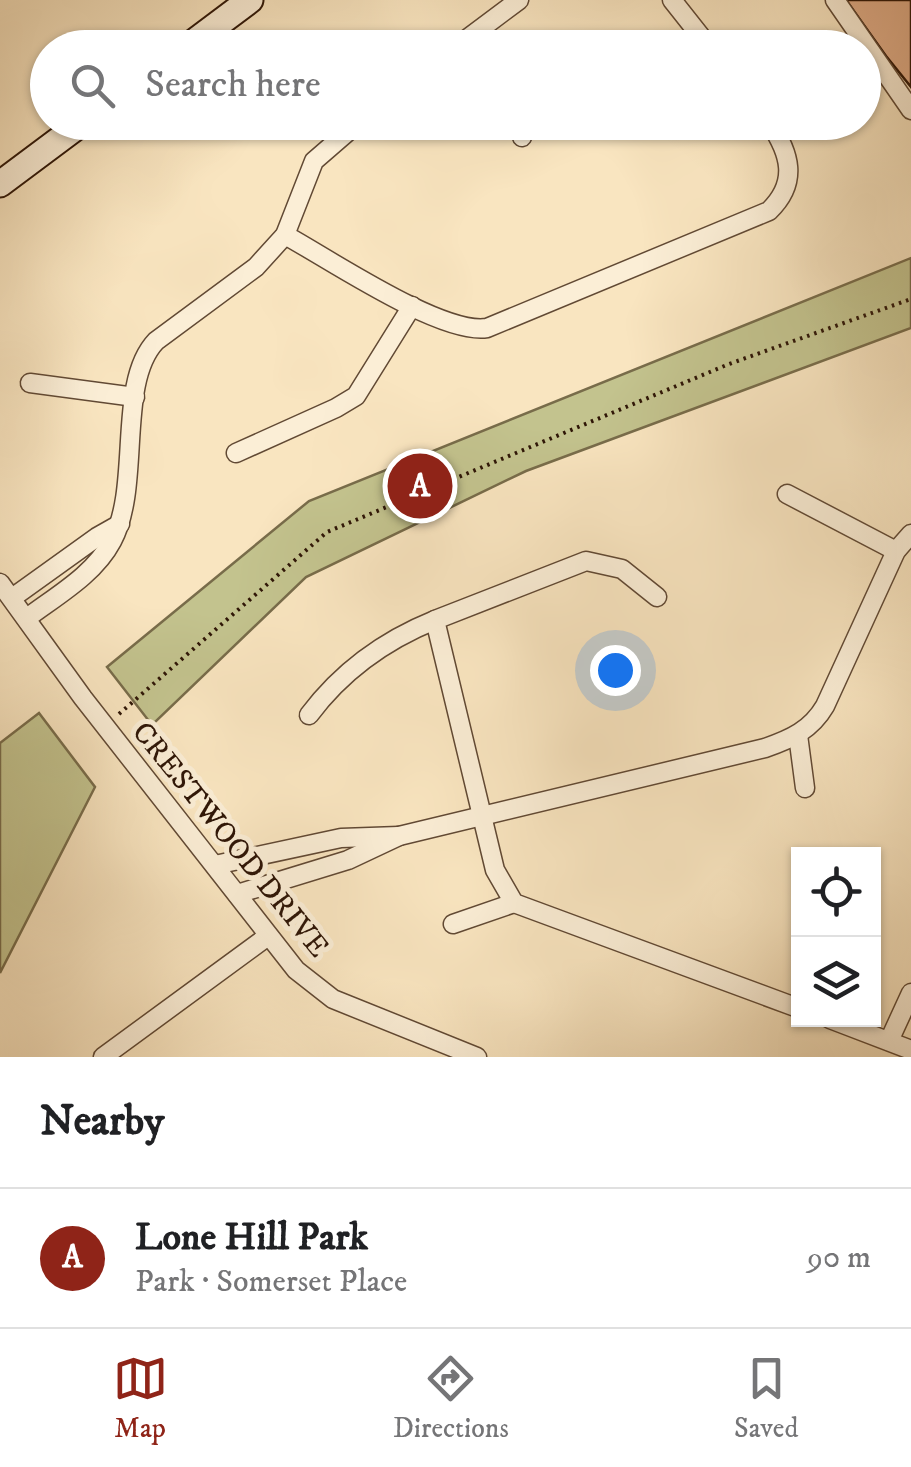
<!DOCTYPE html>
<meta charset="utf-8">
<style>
body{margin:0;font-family:"IM FELL DW Pica",serif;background:#f6f6f6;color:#202124}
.controls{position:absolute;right:30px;bottom:30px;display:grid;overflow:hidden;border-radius:0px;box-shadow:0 2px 8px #0004}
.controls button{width:90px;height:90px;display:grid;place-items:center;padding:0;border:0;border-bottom:2px solid #e0e0e0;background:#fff;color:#202124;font:50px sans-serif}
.you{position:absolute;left:615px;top:670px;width:35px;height:35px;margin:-25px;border:8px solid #fff;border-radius:50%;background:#1a73e8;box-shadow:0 0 0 15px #1a73e833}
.badge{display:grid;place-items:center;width:65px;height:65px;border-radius:50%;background:#8f2418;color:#fff;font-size:32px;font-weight:700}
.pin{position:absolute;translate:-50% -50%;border:5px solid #fff;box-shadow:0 2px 10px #0006}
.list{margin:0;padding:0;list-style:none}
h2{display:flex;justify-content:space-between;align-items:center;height:130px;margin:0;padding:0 40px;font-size:42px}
h2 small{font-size:32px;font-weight:400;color:#757577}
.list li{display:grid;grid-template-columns:65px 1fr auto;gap:30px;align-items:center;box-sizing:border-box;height:140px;padding:0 40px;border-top:2px solid #e0e0e0}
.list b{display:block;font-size:38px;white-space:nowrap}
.list p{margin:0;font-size:32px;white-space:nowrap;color:#757577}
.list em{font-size:32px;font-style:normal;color:#757577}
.icon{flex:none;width:55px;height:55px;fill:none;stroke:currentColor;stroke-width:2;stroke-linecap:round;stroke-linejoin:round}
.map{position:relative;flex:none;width:911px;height:1057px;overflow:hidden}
.search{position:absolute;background:#fff;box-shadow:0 2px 8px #0004;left:30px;right:30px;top:30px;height:110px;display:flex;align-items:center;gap:25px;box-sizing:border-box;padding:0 35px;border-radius:55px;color:#757577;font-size:38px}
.sheet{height:270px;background:#fff}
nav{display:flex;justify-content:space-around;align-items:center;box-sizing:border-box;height:140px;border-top:2px solid #e0e0e0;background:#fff;font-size:28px;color:#757577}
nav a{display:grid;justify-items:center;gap:5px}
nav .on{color:#8f2418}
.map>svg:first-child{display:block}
.green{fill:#c3c38e;stroke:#786c4a;stroke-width:2.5}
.building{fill:#e0ad88;stroke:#2e1506;stroke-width:2.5}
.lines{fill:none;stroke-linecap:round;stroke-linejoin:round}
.street-casing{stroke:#614934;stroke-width:21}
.secondary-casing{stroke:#2e1506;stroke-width:29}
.path{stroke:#2e1506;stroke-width:4;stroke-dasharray:2.5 5;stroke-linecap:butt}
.street{stroke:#fbeed6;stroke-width:18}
.secondary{stroke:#fbeed6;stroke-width:25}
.labels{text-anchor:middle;stroke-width:10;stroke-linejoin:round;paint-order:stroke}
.street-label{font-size:30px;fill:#2e1506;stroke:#fbeed6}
</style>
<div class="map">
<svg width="911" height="1057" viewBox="0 0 911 1057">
<rect width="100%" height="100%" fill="#f9e5c0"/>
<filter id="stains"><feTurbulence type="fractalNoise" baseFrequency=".002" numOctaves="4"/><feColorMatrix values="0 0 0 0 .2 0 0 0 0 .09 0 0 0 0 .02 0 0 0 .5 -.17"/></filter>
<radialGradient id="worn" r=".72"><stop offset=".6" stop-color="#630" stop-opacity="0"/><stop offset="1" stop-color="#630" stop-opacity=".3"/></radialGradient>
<g class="green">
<polygon points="911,258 911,328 526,471 306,577 152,725 107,667 309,501"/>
<polygon points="39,713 95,787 0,973 0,743"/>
</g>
<polygon class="building" points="846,0 911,0 911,87 886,56"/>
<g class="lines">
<defs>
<g id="street">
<polyline points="672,0 710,48"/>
<polyline points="835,0 911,110"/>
<polyline points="455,48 519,0"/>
<polyline points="519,122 522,137"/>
<path d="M285,235C329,259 441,335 487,328L769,211C799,182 790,153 769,122"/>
<polyline points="30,383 135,397"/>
<polyline points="236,453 336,408 356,396 412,306"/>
<polyline points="787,494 896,551"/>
<polyline points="0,583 83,698 296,970 333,999 477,1057"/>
<polyline points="657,597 622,569 586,561 435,620 495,870 514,903 798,1008"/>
<polyline points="12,598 97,537 120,524"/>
<path d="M27,618C56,596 94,575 112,541C142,486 116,383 156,341L256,267L285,235L314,161L359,122"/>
<path d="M309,715C342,671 383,641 435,620"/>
<polyline points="798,735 805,788"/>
<polyline points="215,865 341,838 399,836"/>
<path d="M237,894L348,860L399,836L765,748C791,739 811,730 825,706L896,551L911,534"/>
<polyline points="453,924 514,903"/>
<polyline points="830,1019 911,1050"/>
<polyline points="889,1041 911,993"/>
<polyline points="103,1057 268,936"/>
</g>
<g id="secondary">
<polyline points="186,48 250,0"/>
<polyline points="0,184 83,122"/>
</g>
</defs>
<use href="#street" class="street-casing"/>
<use href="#secondary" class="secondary-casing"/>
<polyline class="path" points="119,714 327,532 729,364 911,299"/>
<use href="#street" class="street"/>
<use href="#secondary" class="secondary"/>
</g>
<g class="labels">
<g class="street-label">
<text transform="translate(231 839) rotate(51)" y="10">CRESTWOOD DRIVE</text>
</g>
</g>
<rect width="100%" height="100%" filter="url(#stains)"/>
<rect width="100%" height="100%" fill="url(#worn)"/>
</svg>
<div class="controls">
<button><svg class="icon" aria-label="locate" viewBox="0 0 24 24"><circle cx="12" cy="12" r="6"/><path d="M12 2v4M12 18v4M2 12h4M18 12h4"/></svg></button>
<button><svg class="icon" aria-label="layers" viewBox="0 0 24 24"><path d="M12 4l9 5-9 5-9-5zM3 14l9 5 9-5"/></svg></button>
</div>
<div class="you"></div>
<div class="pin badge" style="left:420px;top:486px">A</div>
<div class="search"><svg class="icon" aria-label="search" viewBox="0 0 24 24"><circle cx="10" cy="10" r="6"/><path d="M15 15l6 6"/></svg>Search here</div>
</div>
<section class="sheet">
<h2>Nearby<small></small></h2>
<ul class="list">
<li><span class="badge">A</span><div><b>Lone Hill Park</b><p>Park · Somerset Place</p></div><em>90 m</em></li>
</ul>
</section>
<nav>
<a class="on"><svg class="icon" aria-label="map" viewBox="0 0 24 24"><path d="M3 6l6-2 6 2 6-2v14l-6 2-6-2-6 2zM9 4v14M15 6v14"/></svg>Map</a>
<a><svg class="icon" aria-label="directions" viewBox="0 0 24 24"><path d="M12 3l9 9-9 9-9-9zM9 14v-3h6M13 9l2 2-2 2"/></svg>Directions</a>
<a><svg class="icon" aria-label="saved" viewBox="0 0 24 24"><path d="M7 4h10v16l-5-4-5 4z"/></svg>Saved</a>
</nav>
